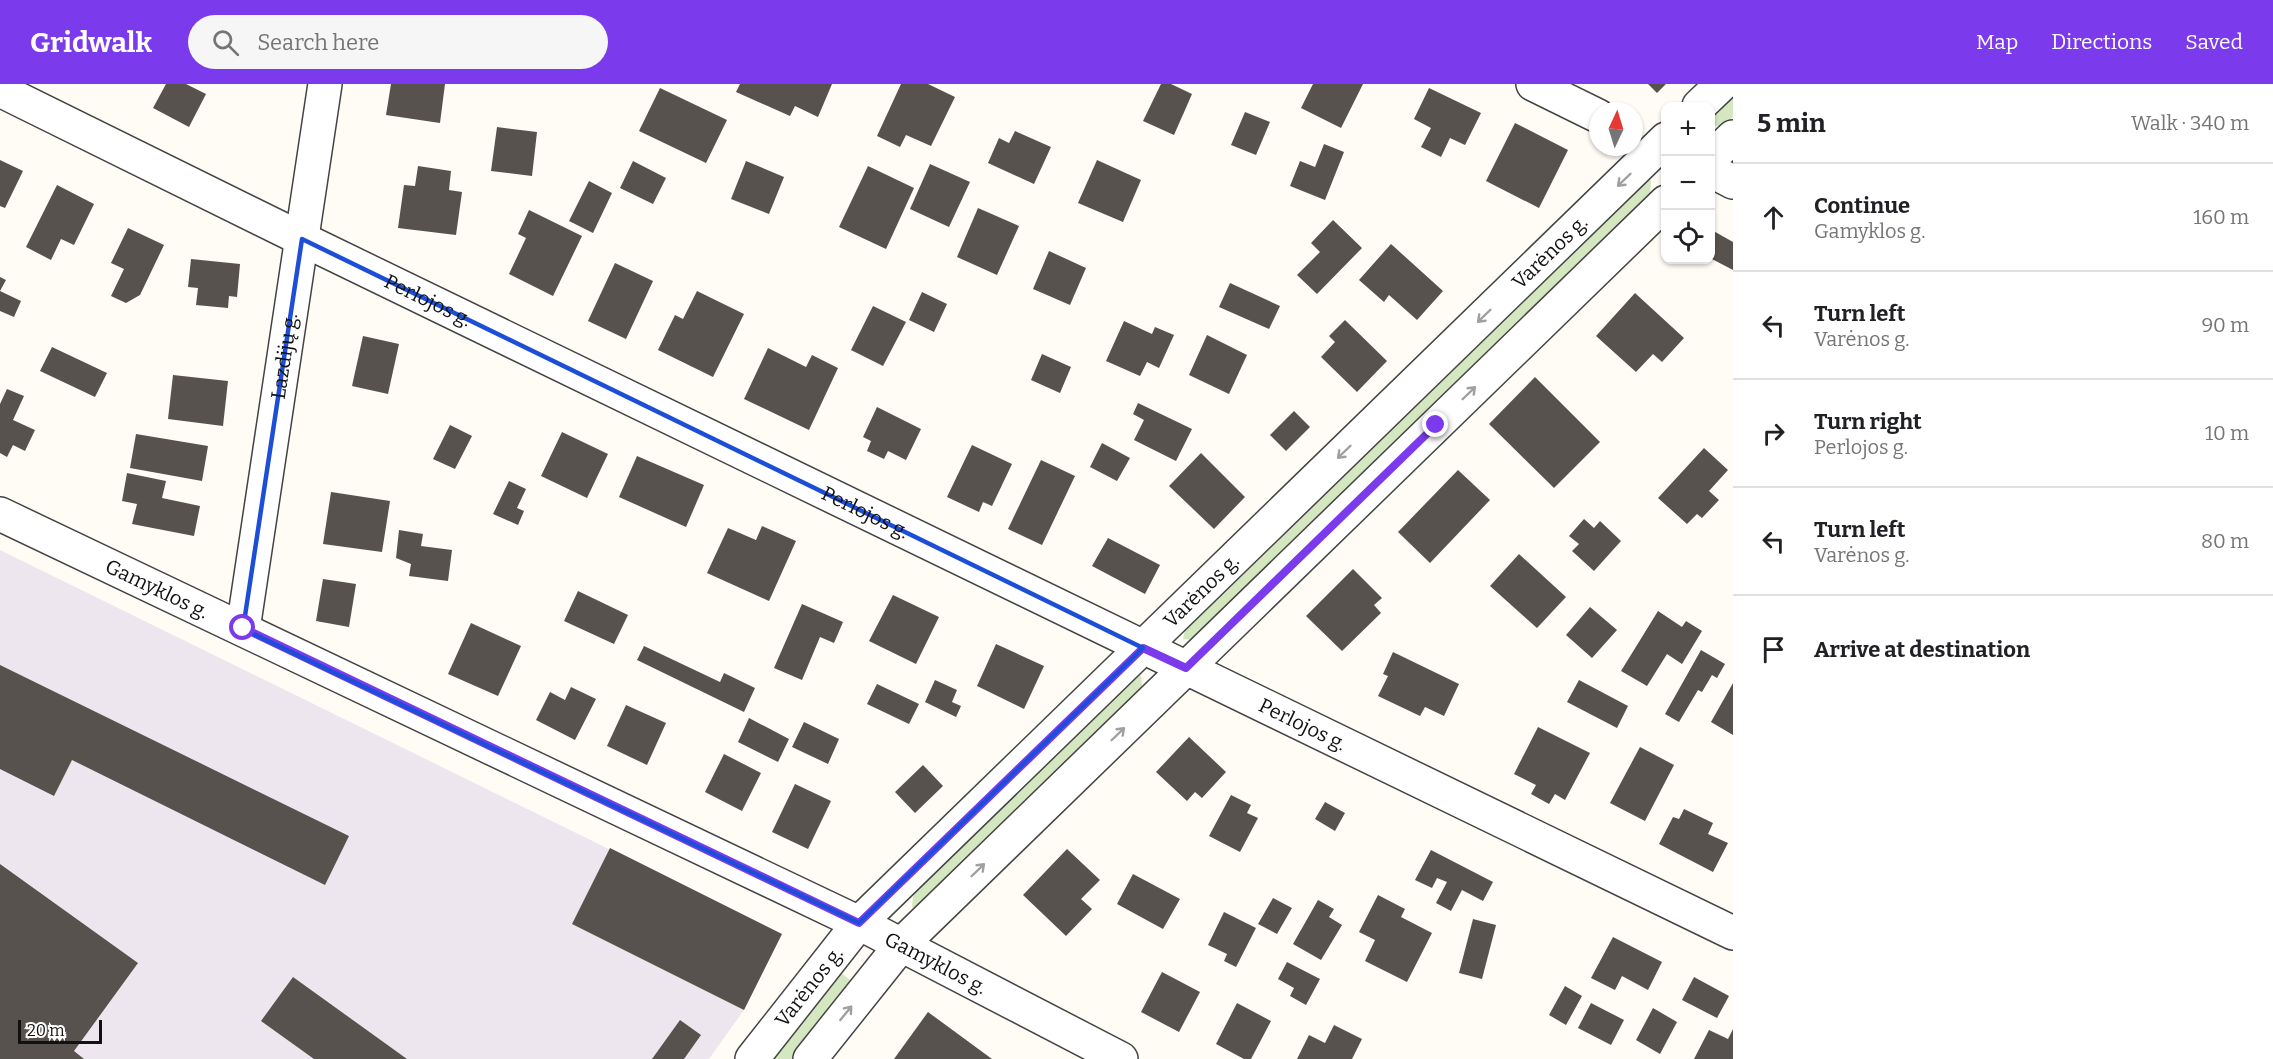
<!DOCTYPE html>
<meta charset="utf-8">
<style>
body{margin:0;font-family:Bitter,serif;background:#f6f6f6;color:#202124}
.controls{position:absolute;right:18px;top:18px;display:grid;overflow:hidden;border-radius:12px;box-shadow:0 2px 4px #0004}
.controls button{width:54px;height:54px;display:grid;place-items:center;padding:0;border:0;border-bottom:2px solid #e0e0e0;background:#fff;color:#202124;font:30px sans-serif}
.compass{position:absolute;left:1589px;top:18px;width:54px;height:54px;border-radius:50%;background:#fff;box-shadow:0 2px 4px #0004;rotate:4deg}
.scale{position:absolute;left:18px;bottom:15px;width:84px;box-sizing:border-box;padding-left:6px;border:3px solid #111;border-top:0;font-size:16px;line-height:21px;white-space:nowrap;color:#111;-webkit-text-stroke:4px #fff;paint-order:stroke}
.stop{position:absolute;width:18px;height:18px;margin:-14px;border:4px solid #7c3aed;border-radius:50%;background:#fff}
.stop.end{background:#7c3aed;border-color:#fff;box-shadow:0 2px 6px #0008}
.list{margin:0;padding:0;list-style:none}
h2{display:flex;justify-content:space-between;align-items:center;height:78px;margin:0;padding:0 24px;font-size:26px}
h2 small{font-size:20px;font-weight:400;color:#757577}
.list li{display:grid;grid-template-columns:39px 1fr auto;gap:18px;align-items:center;box-sizing:border-box;height:108px;padding:0 24px;border-top:2px solid #e0e0e0}
.list b{display:block;font-size:22px;white-space:nowrap}
.list p{margin:0;font-size:20px;white-space:nowrap;color:#757577}
.list em{font-size:20px;font-style:normal;color:#757577}
.icon{flex:none;width:33px;height:33px;fill:none;stroke:currentColor;stroke-width:2;stroke-linecap:round;stroke-linejoin:round}
.map{position:relative;flex:none;width:1733px;height:975px;overflow:hidden}
header{display:flex;align-items:center;gap:36px;box-sizing:border-box;height:84px;padding:0 30px;background:#7c3aed;color:#fff}
header strong{font-size:28px}
nav{display:flex;gap:33px;margin-inline-start:auto;font-size:21px}
.search{width:420px;height:54px;background:#f6f6f6;display:flex;align-items:center;gap:15px;box-sizing:border-box;padding:0 21px;border-radius:33px;color:#757577;font-size:22px}
main{display:flex}
aside{flex:1;background:#fff}
.map>svg:first-child{display:block}
.industrial{fill:#ede6ee}
.green{fill:#d4e7c0}
.building{fill:#58524e}
.lines{fill:none;stroke-linecap:round;stroke-linejoin:round}
.minor-casing{stroke:#444;stroke-width:36}
.minor{stroke:#fff;stroke-width:33}
.oneway{stroke:#a0a0a0}
.route{stroke:#7c3aed;stroke-width:8}
.marked{fill:none;stroke:#1d4ed8;stroke-width:4.5;stroke-linejoin:round}
.labels{text-anchor:middle;stroke-width:6;stroke-linejoin:round;paint-order:stroke}
.street-label{font-size:20px;fill:#111;stroke:#fff}
</style>
<header>
<strong>Gridwalk</strong>
<div class="search"><svg class="icon" aria-label="search" viewBox="0 0 24 24"><circle cx="10" cy="10" r="6"/><path d="M15 15l6 6"/></svg>Search here</div>
<nav><a>Map</a><a>Directions</a><a>Saved</a></nav>
</header>
<main>
<div class="map">
<svg width="1733" height="975" viewBox="0 0 1733 975">
<rect width="100%" height="100%" fill="#fefcf5"/>
<polygon class="industrial" points="0,466 782,850 744,926 709,975 0,975"/>
<g class="green">
<polygon points="1733,7 1733,33 1724,42 1711,42 1711,29"/>
<polygon points="1647,94 1651,97 1650,115 1194,556 1183,555 1185,546"/>
<polygon points="1132,590 1141,592 1142,602 1135,617 916,825 912,823 913,812 920,796"/>
<polygon points="835,884 850,896 792,975 769,975"/>
</g>
<g class="building">
<polygon points="166,0 186,0 206,10 189,43 153,24"/>
<polygon points="391,0 445,0 440,39 386,31"/>
<polygon points="740,0 832,0 818,33 795,22 790,32 736,8"/>
<polygon points="901,0 928,0 955,13 931,62 906,51 900,63 877,52"/>
<polygon points="1161,0 1171,0 1192,10 1174,51 1143,37"/>
<polygon points="1313,0 1363,0 1341,44 1301,24"/>
<polygon points="1648,0 1666,0 1657,9"/>
<polygon points="660,4 727,36 706,79 639,47"/>
<polygon points="1429,4 1481,29 1465,61 1450,54 1441,73 1421,63 1431,44 1414,35"/>
<polygon points="1245,28 1270,38 1256,71 1231,61"/>
<polygon points="1515,39 1568,66 1539,124 1486,97"/>
<polygon points="497,43 537,48 532,92 491,87"/>
<polygon points="1015,47 1051,63 1034,100 988,79 999,54 1009,59"/>
<polygon points="1324,60 1344,68 1325,116 1290,102 1300,77 1315,83"/>
<polygon points="0,76 23,87 5,124 0,122"/>
<polygon points="1097,76 1141,96 1123,138 1078,119"/>
<polygon points="633,77 666,94 653,120 620,104"/>
<polygon points="746,77 784,93 769,130 731,115"/>
<polygon points="930,80 970,98 949,143 910,125"/>
<polygon points="418,82 451,87 449,106 462,108 456,151 398,144 404,101 415,102"/>
<polygon points="868,82 914,104 886,165 839,143"/>
<polygon points="589,97 612,109 593,149 569,137"/>
<polygon points="57,101 94,120 74,161 61,155 51,176 26,163"/>
<polygon points="978,124 1019,142 997,191 957,173"/>
<polygon points="529,126 582,152 553,212 509,190 526,154 518,150"/>
<polygon points="1333,136 1362,164 1317,210 1297,191 1320,168 1311,159"/>
<polygon points="128,144 164,161 140,211 126,219 111,212 124,185 111,179"/>
<polygon points="1710,145 1733,158 1733,186 1710,174"/>
<polygon points="1391,160 1443,207 1417,236 1389,211 1384,218 1359,196"/>
<polygon points="1049,167 1086,184 1070,221 1033,205"/>
<polygon points="191,175 240,180 237,213 229,212 228,224 196,221 198,204 188,203"/>
<polygon points="615,179 653,197 626,255 588,237"/>
<polygon points="0,193 6,196 0,207 21,217 14,233 0,227"/>
<polygon points="1230,199 1280,222 1269,245 1219,223"/>
<polygon points="697,207 744,230 713,293 658,266 675,231 683,235"/>
<polygon points="922,208 947,220 934,248 909,236"/>
<polygon points="1635,209 1684,254 1662,278 1653,270 1636,288 1596,252"/>
<polygon points="873,222 906,238 883,282 851,266"/>
<polygon points="1345,236 1387,277 1357,308 1321,273 1335,258 1329,252"/>
<polygon points="1124,237 1152,250 1155,243 1174,251 1159,284 1147,278 1140,292 1106,277"/>
<polygon points="1207,251 1247,271 1229,310 1189,291"/>
<polygon points="363,252 399,260 388,310 352,302"/>
<polygon points="52,263 107,289 95,313 40,287"/>
<polygon points="768,264 806,283 812,271 838,284 809,346 744,315"/>
<polygon points="1042,270 1071,283 1060,309 1031,296"/>
<polygon points="173,291 228,297 223,342 168,335"/>
<polygon points="1535,293 1600,358 1554,404 1489,340"/>
<polygon points="7,305 24,312 13,336 35,346 25,367 13,361 7,373 0,369 0,320"/>
<polygon points="1138,319 1192,345 1176,377 1134,356 1144,336 1133,330"/>
<polygon points="877,323 921,345 906,376 888,367 884,375 867,367 871,357 863,353"/>
<polygon points="1294,327 1310,343 1286,367 1270,351"/>
<polygon points="450,341 472,352 455,385 433,375"/>
<polygon points="562,348 608,370 587,414 541,392"/>
<polygon points="136,350 208,362 202,397 130,384"/>
<polygon points="1102,359 1130,374 1117,397 1090,383"/>
<polygon points="972,361 1012,380 992,422 983,418 979,428 947,413"/>
<polygon points="1704,364 1728,386 1709,407 1719,416 1702,434 1697,430 1687,440 1658,414"/>
<polygon points="1201,369 1245,413 1214,445 1169,402"/>
<polygon points="637,372 704,401 686,443 619,413"/>
<polygon points="1041,376 1075,392 1042,461 1008,445"/>
<polygon points="1458,386 1490,416 1430,479 1398,448"/>
<polygon points="127,389 166,397 162,414 200,422 194,452 132,440 137,420 122,417"/>
<polygon points="509,397 526,405 517,424 524,427 518,441 493,430"/>
<polygon points="331,408 390,417 382,468 323,460"/>
<polygon points="1584,435 1594,444 1600,437 1621,457 1594,487 1572,467 1579,460 1569,452"/>
<polygon points="762,442 796,457 769,517 707,489 728,444 756,456"/>
<polygon points="399,446 423,450 421,462 452,466 448,497 409,492 411,480 396,474"/>
<polygon points="1108,454 1160,481 1145,510 1092,482"/>
<polygon points="1519,470 1566,513 1537,544 1490,502"/>
<polygon points="1353,485 1382,514 1374,521 1381,529 1342,567 1306,532"/>
<polygon points="323,495 356,500 349,543 316,537"/>
<polygon points="578,507 628,531 614,560 564,537"/>
<polygon points="893,511 939,533 916,580 869,557"/>
<polygon points="802,520 843,538 834,559 820,553 802,596 774,584"/>
<polygon points="1590,523 1617,546 1592,574 1566,551"/>
<polygon points="1658,527 1682,543 1686,537 1702,547 1682,580 1667,570 1647,602 1621,587"/>
<polygon points="471,539 521,562 498,612 448,590"/>
<polygon points="996,560 1044,582 1024,625 977,602"/>
<polygon points="644,562 720,598 724,589 755,604 744,628 637,576"/>
<polygon points="1701,566 1725,580 1717,594 1712,591 1702,608 1698,606 1679,638 1665,630"/>
<polygon points="1393,568 1459,600 1444,632 1425,623 1420,632 1378,612 1388,592 1383,590"/>
<polygon points="0,581 349,752 325,801 72,676 54,712 0,685"/>
<polygon points="935,596 957,606 952,618 961,622 956,633 925,618"/>
<polygon points="1579,596 1628,622 1617,644 1567,618"/>
<polygon points="1733,599 1733,651 1711,638"/>
<polygon points="877,600 919,620 909,640 867,620"/>
<polygon points="571,603 596,615 575,656 536,636 550,608 565,616"/>
<polygon points="626,621 666,639 647,681 607,662"/>
<polygon points="749,634 789,655 778,678 738,658"/>
<polygon points="804,638 839,655 828,680 792,663"/>
<polygon points="1538,643 1590,669 1565,716 1555,710 1549,720 1531,710 1536,701 1514,690"/>
<polygon points="1189,653 1226,688 1202,714 1195,708 1187,717 1156,688"/>
<polygon points="1640,663 1674,681 1645,737 1610,719"/>
<polygon points="724,670 761,689 742,727 705,708"/>
<polygon points="923,681 943,702 915,729 895,708"/>
<polygon points="795,700 831,717 808,765 772,748"/>
<polygon points="1231,711 1251,721 1247,729 1258,734 1240,768 1209,752"/>
<polygon points="1325,718 1345,729 1335,747 1315,735"/>
<polygon points="1684,725 1713,739 1708,750 1728,759 1713,788 1659,760 1673,733 1679,735"/>
<polygon points="610,764 782,850 744,926 572,840"/>
<polygon points="1067,765 1100,796 1081,815 1092,825 1066,852 1023,811"/>
<polygon points="1431,766 1493,798 1483,817 1462,806 1451,827 1436,819 1447,798 1437,794 1432,804 1415,796"/>
<polygon points="0,780 138,879 74,967 84,975 0,975"/>
<polygon points="1133,790 1180,815 1163,845 1117,820"/>
<polygon points="1378,811 1405,825 1401,833 1432,849 1407,898 1365,877 1375,856 1359,848"/>
<polygon points="1273,814 1292,824 1277,850 1258,840"/>
<polygon points="1318,816 1334,825 1329,833 1342,841 1321,876 1293,860"/>
<polygon points="1224,828 1256,844 1236,883 1224,877 1227,870 1208,861"/>
<polygon points="1473,835 1496,841 1482,895 1459,889"/>
<polygon points="1613,853 1662,878 1648,906 1622,892 1615,906 1591,894"/>
<polygon points="1287,878 1320,895 1306,921 1290,912 1294,904 1278,895"/>
<polygon points="1162,888 1200,908 1179,948 1141,928"/>
<polygon points="293,893 407,975 314,975 261,937"/>
<polygon points="1694,893 1729,912 1717,934 1682,916"/>
<polygon points="1565,902 1582,912 1566,941 1549,931"/>
<polygon points="1237,919 1271,937 1251,975 1244,975 1216,960"/>
<polygon points="1591,919 1624,936 1611,961 1578,944"/>
<polygon points="1653,924 1677,938 1660,970 1636,956"/>
<polygon points="928,928 992,975 894,975"/>
<polygon points="680,936 701,951 684,975 652,975"/>
<polygon points="1334,941 1362,955 1352,975 1297,975 1309,951 1325,959"/>
<polygon points="1733,945 1733,975 1694,975 1709,946 1728,955"/>
</g>
<g class="lines">
<defs>
<g id="minor">
<polyline points="1533,0 1598,32"/>
<path id="s1" d="M0,6L302,155L1733,849"/>
<polyline points="1699,22 1722,0"/>
<polyline points="1710,75 1733,53"/>
<polyline points="1710,86 1733,98"/>
<path id="s2" d="M0,430L859,839L1121,975"/>
<path id="s3" d="M243,545L325,0"/>
<path id="s4" d="M752,975L859,839L1666,55"/>
<polyline points="810,975 901,861 1666,118"/>
</g>
</defs>
<use href="#minor" class="minor-casing"/>
<use href="#minor" class="minor"/>
</g>
<defs><path id="oneway-shaft" d="M-6 0H5M1.5-3L5.5 0L1.5 3" fill="none" stroke-width="1.6" stroke-linecap="round" stroke-linejoin="round" transform="scale(1.5)"/></defs>
<g class="oneway">
<use href="#oneway-shaft" transform="translate(1624 96) rotate(136)"/>
<use href="#oneway-shaft" transform="translate(1484 232) rotate(136)"/>
<use href="#oneway-shaft" transform="translate(1469 309) rotate(-44)"/>
<use href="#oneway-shaft" transform="translate(1344 368) rotate(136)"/>
<use href="#oneway-shaft" transform="translate(1118 650) rotate(-44)"/>
<use href="#oneway-shaft" transform="translate(978 786) rotate(-44)"/>
<use href="#oneway-shaft" transform="translate(846 929) rotate(-51)"/>
</g>
<g class="lines">
<polyline class="route" points="243,544 859,839 1143,564 1186,584 1436,341"/>
</g>
<path class="marked" d="M302,155L903,447L1143,564L859,839L243,545Z"/>
<g class="labels">
<g class="street-label">
<text dy="7" stroke="none"><textPath href="#s4" startOffset="1136">Varėnos g.</textPath></text>
<text dy="7" stroke="none"><textPath href="#s1" startOffset="477">Perlojos g.</textPath></text>
<text dy="7" stroke="none"><textPath href="#s3" startOffset="276">Lazdijų g.</textPath></text>
<text dy="7" stroke="none"><textPath href="#s1" startOffset="963">Perlojos g.</textPath></text>
<text dy="7" stroke="none"><textPath href="#s2" startOffset="174">Gamyklos g.</textPath></text>
<text dy="7" stroke="none"><textPath href="#s4" startOffset="650">Varėnos g.</textPath></text>
<text dy="7" stroke="none"><textPath href="#s1" startOffset="1449">Perlojos g.</textPath></text>
<text dy="7" stroke="none"><textPath href="#s2" startOffset="1038">Gamyklos g.</textPath></text>
<text dy="7" stroke="none"><textPath href="#s4" startOffset="92">Varėnos g.</textPath></text>
</g>
</g>
</svg>
<div class="controls">
<button>+</button>
<button>−</button>
<button><svg class="icon" aria-label="locate" viewBox="0 0 24 24"><circle cx="12" cy="12" r="6"/><path d="M12 2v4M12 18v4M2 12h4M18 12h4"/></svg></button>
</div>
<svg class="compass" viewBox="-18 -18 36 36"><path d="M0-13l5 13h-10z" fill="#e53935"/><path d="M0 13l5-13h-10z" fill="#757577"/></svg>
<div class="scale">20 m</div>
<div class="stop" style="left:243px;top:544px"></div>
<div class="stop end" style="left:1436px;top:341px"></div>
</div>
<aside>
<h2>5 min<small>Walk · 340 m</small></h2>
<ul class="list">
<li><svg class="icon" aria-label="ahead" viewBox="0 0 24 24"><path d="M12 20V5M6 11l6-6 6 6"/></svg><div><b>Continue</b><p>Gamyklos g.</p></div><em>160 m</em></li>
<li><svg class="icon" aria-label="left" viewBox="0 0 24 24"><path d="M17 20v-9H6M10 6l-5 5 5 5"/></svg><div><b>Turn left</b><p>Varėnos g.</p></div><em>90 m</em></li>
<li><svg class="icon" aria-label="right" viewBox="0 0 24 24"><path d="M7 20v-9h11M14 6l5 5-5 5"/></svg><div><b>Turn right</b><p>Perlojos g.</p></div><em>10 m</em></li>
<li><svg class="icon" aria-label="left" viewBox="0 0 24 24"><path d="M17 20v-9H6M10 6l-5 5 5 5"/></svg><div><b>Turn left</b><p>Varėnos g.</p></div><em>80 m</em></li>
<li><svg class="icon" aria-label="arrive" viewBox="0 0 24 24"><path d="M6 21V4h12l-3 4 3 4H6"/></svg><div><b>Arrive at destination</b></div></li>
</ul>
</aside>
</main>
